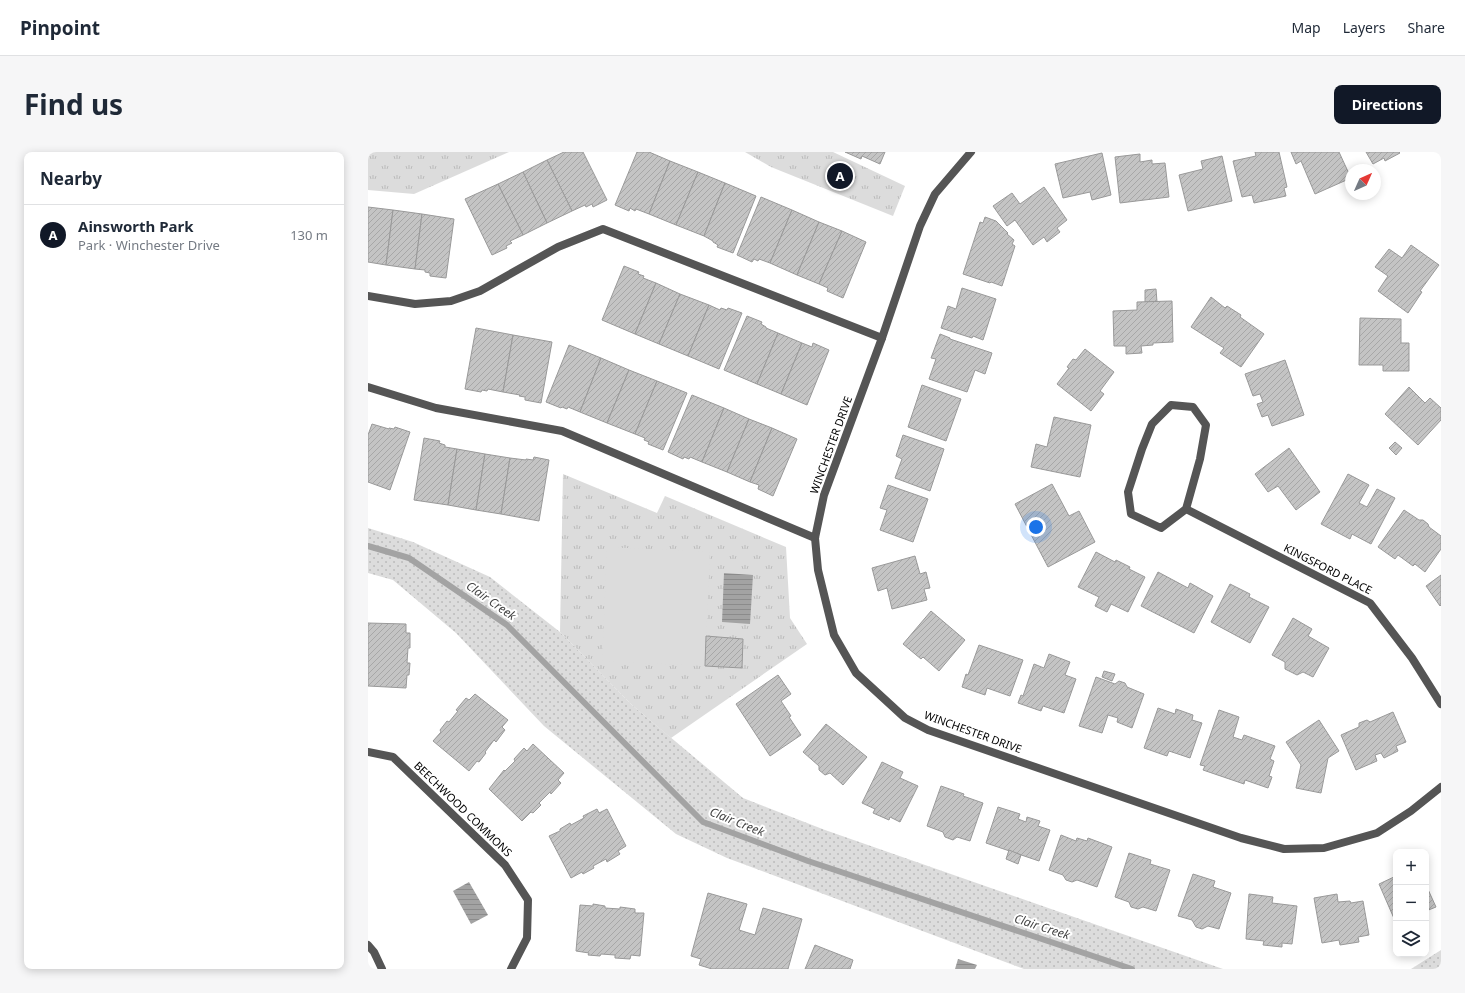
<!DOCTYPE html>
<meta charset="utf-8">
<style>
body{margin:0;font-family:"Noto Sans",sans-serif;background:#f6f6f7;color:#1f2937}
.controls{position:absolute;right:12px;bottom:12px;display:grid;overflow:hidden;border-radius:8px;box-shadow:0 2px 10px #0003}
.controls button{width:36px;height:36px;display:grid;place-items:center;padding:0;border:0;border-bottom:1px solid #e0e1e3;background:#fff;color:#1f2937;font:20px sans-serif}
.compass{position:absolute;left:977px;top:12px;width:36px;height:36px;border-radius:50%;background:#fff;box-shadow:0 2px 10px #0003;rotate:45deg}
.you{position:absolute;left:668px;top:375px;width:14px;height:14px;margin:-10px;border:3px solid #fff;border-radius:50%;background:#1a73e8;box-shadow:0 0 0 6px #1a73e833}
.badge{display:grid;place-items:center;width:26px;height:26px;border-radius:50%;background:#111827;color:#fff;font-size:13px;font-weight:700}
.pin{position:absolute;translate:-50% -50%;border:2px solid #fff;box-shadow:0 1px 4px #0006}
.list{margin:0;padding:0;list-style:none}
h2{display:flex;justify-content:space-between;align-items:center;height:52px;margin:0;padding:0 16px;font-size:17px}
h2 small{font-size:13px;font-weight:400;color:#747a83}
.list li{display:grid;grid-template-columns:26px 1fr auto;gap:12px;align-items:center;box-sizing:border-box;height:60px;padding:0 16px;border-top:1px solid #e0e1e3}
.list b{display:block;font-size:15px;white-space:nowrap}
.list p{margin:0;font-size:13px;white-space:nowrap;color:#747a83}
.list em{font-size:13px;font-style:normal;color:#747a83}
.icon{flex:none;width:22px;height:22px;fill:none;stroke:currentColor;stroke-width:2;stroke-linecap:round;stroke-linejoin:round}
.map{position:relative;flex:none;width:1073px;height:817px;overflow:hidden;border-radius:8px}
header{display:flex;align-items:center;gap:24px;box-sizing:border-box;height:56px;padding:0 20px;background:#fff;border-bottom:1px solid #e0e1e3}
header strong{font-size:19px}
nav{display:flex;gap:22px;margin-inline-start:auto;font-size:14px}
.intro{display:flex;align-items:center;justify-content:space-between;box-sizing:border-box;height:96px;padding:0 24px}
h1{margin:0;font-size:28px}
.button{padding:10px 18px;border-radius:8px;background:#111827;color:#fff;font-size:14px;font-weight:700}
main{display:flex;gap:24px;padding:0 24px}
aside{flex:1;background:#fff;border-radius:8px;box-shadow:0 2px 10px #0003}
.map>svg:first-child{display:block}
.grass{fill:url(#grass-dots)}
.park{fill:url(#park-tufts)}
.pitch{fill:#dcdcdc}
.water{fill:url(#water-rules)}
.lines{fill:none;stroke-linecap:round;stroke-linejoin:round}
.stream{stroke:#a3a3a3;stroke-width:6}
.building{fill:url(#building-hatch);stroke:#999}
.service{stroke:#555;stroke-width:8}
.minor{stroke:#555;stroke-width:8}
.labels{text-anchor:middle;stroke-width:4;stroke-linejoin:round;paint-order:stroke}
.street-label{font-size:11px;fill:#000;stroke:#fff}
.water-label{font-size:12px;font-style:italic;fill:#444;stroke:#fff}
</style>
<header>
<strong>Pinpoint</strong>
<nav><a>Map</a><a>Layers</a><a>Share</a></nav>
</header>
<div class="intro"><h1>Find us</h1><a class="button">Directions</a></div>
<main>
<aside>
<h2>Nearby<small></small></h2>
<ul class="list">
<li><span class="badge">A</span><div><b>Ainsworth Park</b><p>Park · Winchester Drive</p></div><em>130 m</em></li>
</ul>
</aside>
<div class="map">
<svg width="1073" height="817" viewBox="0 0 1073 817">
<defs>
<pattern id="grass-dots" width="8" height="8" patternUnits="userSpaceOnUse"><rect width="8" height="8" fill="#dcdcdc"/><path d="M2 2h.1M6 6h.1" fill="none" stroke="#bbb" stroke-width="1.8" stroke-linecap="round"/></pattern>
<pattern id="park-tufts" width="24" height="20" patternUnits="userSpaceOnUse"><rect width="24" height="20" fill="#dcdcdc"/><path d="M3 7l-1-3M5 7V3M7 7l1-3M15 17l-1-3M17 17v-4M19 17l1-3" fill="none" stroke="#bbb"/></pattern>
<pattern id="water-rules" width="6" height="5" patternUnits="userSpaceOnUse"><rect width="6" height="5" fill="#a3a3a3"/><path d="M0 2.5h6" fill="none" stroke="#8b8b8b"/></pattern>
<pattern id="building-hatch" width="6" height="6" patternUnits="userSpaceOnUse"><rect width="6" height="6" fill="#c4c4c4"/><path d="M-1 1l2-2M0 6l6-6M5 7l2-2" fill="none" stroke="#a7a7a7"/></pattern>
</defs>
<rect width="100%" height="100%" fill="#fff"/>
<g class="grass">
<polygon points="0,376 45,390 122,425 192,480 264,553 375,646 457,678 855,817 656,817 359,706 308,682 176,574 88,481 25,428 0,421"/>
<polygon points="1073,798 1073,817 1043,817"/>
</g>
<g class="park">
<polygon points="0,0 141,0 46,42 0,38"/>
<polygon points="377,0 465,0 537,34 525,64 403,15"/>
<polygon points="195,322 289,361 297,344 418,395 422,466 439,492 303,586 264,553 192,480"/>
</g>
<polygon class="pitch" points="239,395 342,400 337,514 234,509"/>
<g class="water">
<polygon points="356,421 385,423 382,472 354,470"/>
<polygon points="101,730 120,763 103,772 85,739"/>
<polygon points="590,807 609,813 607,817 587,817"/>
</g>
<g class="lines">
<polyline class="stream" points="0,394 41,406 139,473 335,670 440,709 764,817"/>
</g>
<g class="building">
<polygon points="196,0 215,0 239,48 225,55 224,52 218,55 217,53 204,59 179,8"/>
<polygon points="269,0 281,0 302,9 281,62 268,57 267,59 262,56 261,59 247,53"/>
<polygon points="477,0 517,0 512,12 494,4 493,7"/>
<polygon points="887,0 911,0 919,35 916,36 918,44 886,51 884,43 874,45 865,9 888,4"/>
<polygon points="923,0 971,0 983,26 947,42 933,9 928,12"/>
<polygon points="998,0 1031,0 1032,1 1017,9 1016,6 1005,12"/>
<polygon points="734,1 743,43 724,48 722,40 695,46 687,12"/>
<polygon points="772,2 772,10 784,8 784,12 797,11 801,45 752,51 747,5"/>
<polygon points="854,4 864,49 820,59 811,23 835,17 833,9"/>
<polygon points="179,8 204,59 179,71 155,20"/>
<polygon points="302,9 330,20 308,73 281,62"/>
<polygon points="155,20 179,71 155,83 130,32"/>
<polygon points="330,20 357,31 336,84 308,73"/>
<polygon points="357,31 388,44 365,101 349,95 350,93 345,90 345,89 336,84"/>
<polygon points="130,32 155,83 142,89 144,91 138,94 139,96 124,103 97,47"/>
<polygon points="676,35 699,68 689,76 692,80 679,90 676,85 665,93 647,68 639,74 625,54 644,41 652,52"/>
<polygon points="393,45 424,58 402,111 391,107 390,109 386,107 384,110 369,103"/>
<polygon points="0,55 25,58 18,113 0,110"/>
<polygon points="25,58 54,62 47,117 18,113"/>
<polygon points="424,58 451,70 429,123 402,111"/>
<polygon points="54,62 86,67 78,126 62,124 62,121 57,120 57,118 47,117"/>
<polygon points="617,65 628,69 640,81 639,82 646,88 644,92 647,94 634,134 623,130 622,131 595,122 612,70 615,71"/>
<polygon points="451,70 474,79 451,132 429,123"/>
<polygon points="474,79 498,90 475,146 459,139 460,136 451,132"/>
<polygon points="1043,93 1071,113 1052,139 1054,140 1040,161 1010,139 1020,124 1007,115 1021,97 1034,106"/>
<polygon points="256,114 271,120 270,122 276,124 275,126 288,131 267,182 234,168"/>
<polygon points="288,131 312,142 291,192 267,182"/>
<polygon points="594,136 628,147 615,188 605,184 604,186 573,176 580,154 588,157"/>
<polygon points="788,137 789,150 777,150 777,138"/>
<polygon points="312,142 341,153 320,204 291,192"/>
<polygon points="843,145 857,156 859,154 873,163 872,165 896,182 873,215 852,201 856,196 823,175"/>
<polygon points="804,149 805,190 785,191 785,193 773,194 774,201 758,202 758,194 746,194 745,159 769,158 769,150"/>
<polygon points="341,153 352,158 353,156 359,158 360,156 374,161 351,217 320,204"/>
<polygon points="379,164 394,170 393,172 398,175 398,176 410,181 389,232 356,218"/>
<polygon points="992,166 1033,167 1033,191 1041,191 1041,219 1015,219 1015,213 991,213"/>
<polygon points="108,176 145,183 135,240 120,237 119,239 114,238 113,240 97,237"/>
<polygon points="410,181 434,191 413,242 389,232"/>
<polygon points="572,182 582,186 582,187 624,201 617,222 607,218 599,240 561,227 568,207 563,206"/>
<polygon points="145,183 184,190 173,251 157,248 157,245 151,244 152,243 135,240"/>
<polygon points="434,191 444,195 445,191 461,198 439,253 413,242"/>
<polygon points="201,193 233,206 212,260 200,255 199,257 194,255 193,256 178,250"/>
<polygon points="717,197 746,220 732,239 736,242 723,259 689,232 701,216 699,215 705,207 708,208"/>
<polygon points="233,206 261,218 239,271 212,260"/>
<polygon points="917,208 936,263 904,274 900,263 894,265 889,252 895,250 892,242 885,244 877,222"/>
<polygon points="261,218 289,229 267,282 239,271"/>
<polygon points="289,229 319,241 295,298 280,292 281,290 276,288 277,286 267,282"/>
<polygon points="554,233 593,247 578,289 540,275"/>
<polygon points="1041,235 1057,251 1062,246 1073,256 1073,268 1050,293 1017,262"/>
<polygon points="324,243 356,256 334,310 322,305 321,307 316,305 315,307 300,300"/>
<polygon points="356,256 381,267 359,320 334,310"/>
<polygon points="686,265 723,273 712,325 663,315 668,292 679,295"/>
<polygon points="381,267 404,276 382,330 359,320"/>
<polygon points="4,272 21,277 21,276 26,277 27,275 42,280 22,338 0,330 0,283"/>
<polygon points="404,276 429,287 405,344 390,337 391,333 382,330"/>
<polygon points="535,283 576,297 562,339 527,326 534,307 528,304"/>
<polygon points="56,286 72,289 71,291 77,293 77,295 89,297 80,353 46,348"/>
<polygon points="1027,290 1034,296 1028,303 1021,296"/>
<polygon points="921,296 952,340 928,358 910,334 900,340 887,322"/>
<polygon points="89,297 117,302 108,358 80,353"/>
<polygon points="117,302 142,306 133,362 108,358"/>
<polygon points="166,305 181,308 171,369 133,362 142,306 158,308 158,307 165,308"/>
<polygon points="980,322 1001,333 991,351 999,355 1009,337 1027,346 1003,392 984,382 982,387 953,372"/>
<polygon points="684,332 701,364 711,359 727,390 680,415 647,352"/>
<polygon points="520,333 560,347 545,390 512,378 519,358 512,356"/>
<polygon points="1036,358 1051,368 1055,368 1060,372 1061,375 1073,384 1073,397 1057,420 1047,412 1045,414 1030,403 1027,407 1010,395"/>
<polygon points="728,400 747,410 748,408 762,415 761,417 777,425 760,460 743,452 739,460 727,454 731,445 710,435"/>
<polygon points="547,404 552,422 558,420 562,436 556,437 559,448 524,457 519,436 510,439 504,416"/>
<polygon points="790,420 820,436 822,431 845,444 826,481 773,454"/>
<polygon points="1073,423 1073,453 1072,454 1058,434"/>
<polygon points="862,432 882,442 881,445 901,455 882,491 843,470"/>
<polygon points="563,459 597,488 571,519 555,505 553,507 535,492"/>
<polygon points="925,466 944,477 940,484 961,496 945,525 935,520 929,523 917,517 917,510 904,503"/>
<polygon points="0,471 38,472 38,481 42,481 42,496 40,496 39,511 42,511 41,523 39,523 38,536 0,534"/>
<polygon points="338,484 375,487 374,516 337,514"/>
<polygon points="611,493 655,508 642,544 619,536 617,543 594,535 598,522 600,523"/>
<polygon points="681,502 702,510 697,523 708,527 696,561 675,554 673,559 650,551 653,543 655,544 666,512 676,516"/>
<polygon points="736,519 747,522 744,529 734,525"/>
<polygon points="410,523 423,542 413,549 423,564 421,565 433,583 402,604 368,552"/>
<polygon points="728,525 747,532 751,529 757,531 759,535 776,542 764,576 749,570 750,566 740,563 734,581 711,574"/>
<polygon points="107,542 140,568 134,575 137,578 128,590 126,588 117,600 118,601 111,610 109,609 101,619 65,589 73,580 72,578 79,569 81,570 90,559 88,558 98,546 101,548"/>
<polygon points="790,556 807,562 808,557 825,563 824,568 834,571 822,606 801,599 799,604 776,596"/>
<polygon points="851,558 871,565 865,585 874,588 876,583 907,594 902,607 906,609 901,624 904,625 900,636 877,628 876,632 835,618 837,614 832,613"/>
<polygon points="1025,560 1038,590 1028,594 1030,599 1016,606 1013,601 1007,603 1009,609 988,618 973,583 991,575 991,571 999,568 1002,570"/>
<polygon points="951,568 971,599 960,606 953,641 928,636 933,613 918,590"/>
<polygon points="458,572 499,605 475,633 462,621 457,623 451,618 451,614 435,600"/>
<polygon points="165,592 196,621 190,628 193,631 183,642 182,640 171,651 173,653 165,661 163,660 154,669 121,637 136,618 137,619 147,609 146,607 156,596 159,599"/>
<polygon points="514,610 535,620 532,626 550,634 532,670 522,665 521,668 505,661 507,657 494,651"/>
<polygon points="573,634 596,642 595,644 615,651 602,689 589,685 585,688 577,685 575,680 559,674"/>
<polygon points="630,655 652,662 650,667 658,670 659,665 672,669 670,674 682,678 671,709 618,691"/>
<polygon points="229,657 231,661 239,657 258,694 250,699 252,702 239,710 238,707 225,714 226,716 215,722 214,720 203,726 181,684 192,679 192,677 202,671 203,673 216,666 215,664"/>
<polygon points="693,683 708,689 709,686 719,689 720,686 744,695 729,735 709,728 704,730 698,728 695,723 681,718"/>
<polygon points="641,698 653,703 650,712 638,707"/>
<polygon points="761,701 783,708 782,712 802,718 788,759 775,755 770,757 763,755 761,750 747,745"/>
<polygon points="825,722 847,729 845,735 863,741 851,777 840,774 834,777 828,775 824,768 810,764"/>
<polygon points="1028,724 1028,771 1011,732"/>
<polygon points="1058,733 1068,755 1058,759"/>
<polygon points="340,741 379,752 371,778 387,783 395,756 434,767 420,817 344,817 331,813 333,807 323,804"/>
<polygon points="881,742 905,745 904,751 929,754 924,792 914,791 914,795 895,793 896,789 878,787"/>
<polygon points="969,742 970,750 982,749 983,751 995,749 1001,783 990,785 991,790 972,793 971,788 954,791 946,746"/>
<polygon points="225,752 237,754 237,756 252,757 252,755 267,757 267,761 276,761 272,804 263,803 262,807 247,806 247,803 233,802 232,804 220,803 221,801 208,799 212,753 225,754"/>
<polygon points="447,793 485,808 482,817 437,817"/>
</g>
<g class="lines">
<g class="service">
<polyline points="0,144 47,152 83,149 112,139 190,95 235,77 514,186"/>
<polyline points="0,235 68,256 194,279 447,386"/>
</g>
<g class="minor">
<polyline points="603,0 567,42 552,74 514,186 456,343 447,386 450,418 466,483 488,521 537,566 560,578 873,686 916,697 956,696 1009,681 1043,659 1073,635"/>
<polygon points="803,253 825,255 838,273 832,307 818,357 793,376 763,362 760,340 774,297 784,272"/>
<polyline points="818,357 1002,451 1044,506 1073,552"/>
<polyline points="0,600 25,605 137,713 160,748 159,786 143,817"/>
<polyline points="0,793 6,800 14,817"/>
</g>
</g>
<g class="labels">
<g class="street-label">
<text transform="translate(463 293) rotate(-70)" y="4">WINCHESTER DRIVE</text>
<text transform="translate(960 417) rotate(27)" y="4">KINGSFORD PLACE</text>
<text transform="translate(605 580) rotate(20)" y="4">WINCHESTER DRIVE</text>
<text transform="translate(95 657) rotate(44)" y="4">BEECHWOOD COMMONS</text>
</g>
<g class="water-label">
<text transform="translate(123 449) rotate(35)" y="4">Clair Creek</text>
<text transform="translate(369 670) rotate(22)" y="4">Clair Creek</text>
<text transform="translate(674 775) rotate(18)" y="4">Clair Creek</text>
</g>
</g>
</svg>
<div class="controls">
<button>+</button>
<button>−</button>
<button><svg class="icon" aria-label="layers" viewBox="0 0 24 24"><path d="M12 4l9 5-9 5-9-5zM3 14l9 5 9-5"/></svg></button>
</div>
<svg class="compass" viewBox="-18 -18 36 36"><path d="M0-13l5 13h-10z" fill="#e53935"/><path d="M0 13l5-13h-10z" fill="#747a83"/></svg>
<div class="you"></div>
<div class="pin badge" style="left:472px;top:24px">A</div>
</div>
</main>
